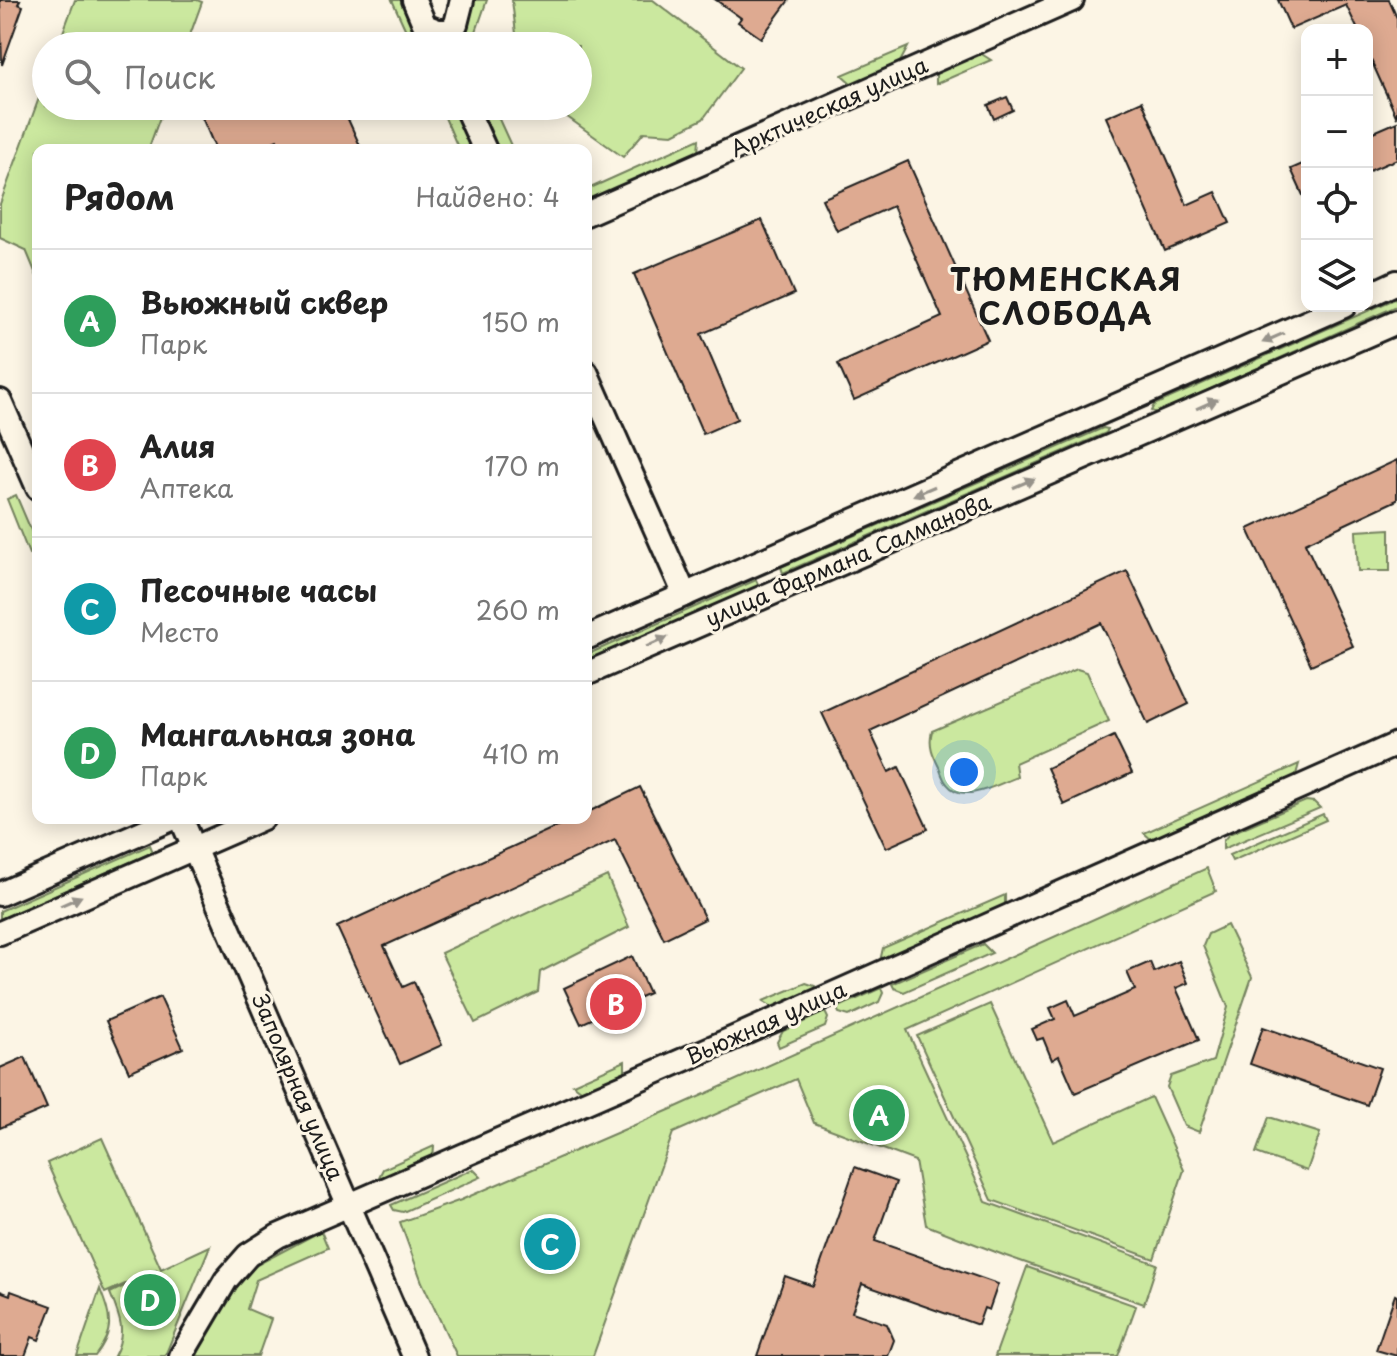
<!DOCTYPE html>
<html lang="ru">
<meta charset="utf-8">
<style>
body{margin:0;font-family:"Playpen Sans",sans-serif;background:#f2f2f2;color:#222}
.controls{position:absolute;right:24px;top:24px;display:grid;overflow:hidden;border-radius:16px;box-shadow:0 4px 20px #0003}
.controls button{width:72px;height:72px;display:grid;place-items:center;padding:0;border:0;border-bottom:2px solid #e0e0e0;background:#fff;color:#222;font:40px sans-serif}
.you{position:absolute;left:964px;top:772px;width:28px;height:28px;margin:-20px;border:6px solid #fff;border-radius:50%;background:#1a73e8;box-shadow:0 0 0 12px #1a73e833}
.badge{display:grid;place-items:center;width:52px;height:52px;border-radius:50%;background:#0f766e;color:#fff;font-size:26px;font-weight:700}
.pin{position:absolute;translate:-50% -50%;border:4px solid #fff;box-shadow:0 2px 8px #0006}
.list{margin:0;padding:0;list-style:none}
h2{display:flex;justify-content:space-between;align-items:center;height:104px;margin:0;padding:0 32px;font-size:34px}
h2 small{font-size:26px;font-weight:400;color:#767676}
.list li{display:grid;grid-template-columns:52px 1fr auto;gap:24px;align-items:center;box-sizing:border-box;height:144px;padding:0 32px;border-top:2px solid #e0e0e0}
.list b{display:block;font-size:30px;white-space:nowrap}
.list p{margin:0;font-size:26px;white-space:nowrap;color:#767676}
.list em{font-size:26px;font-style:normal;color:#767676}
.icon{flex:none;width:44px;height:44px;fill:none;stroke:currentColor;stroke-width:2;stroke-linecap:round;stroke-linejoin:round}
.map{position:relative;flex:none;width:1397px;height:1356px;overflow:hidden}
.search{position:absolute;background:#fff;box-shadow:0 4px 20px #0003;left:32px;top:32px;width:560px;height:88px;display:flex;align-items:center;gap:20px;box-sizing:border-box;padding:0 28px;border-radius:44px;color:#767676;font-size:30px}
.panel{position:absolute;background:#fff;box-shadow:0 4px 20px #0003;left:32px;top:144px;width:560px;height:680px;border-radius:16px}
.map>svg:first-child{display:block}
.green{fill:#cbe89f;stroke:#74825e;stroke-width:2}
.building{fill:#deaa91;stroke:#1c1c1c;stroke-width:2}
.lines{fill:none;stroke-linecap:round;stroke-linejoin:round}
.minor-casing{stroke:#1c1c1c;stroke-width:28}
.minor{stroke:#fcf5e5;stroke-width:22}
.oneway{fill:#97938b}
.labels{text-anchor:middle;stroke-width:6;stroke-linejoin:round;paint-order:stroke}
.street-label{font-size:22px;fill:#1c1c1c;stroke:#fcf5e5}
.district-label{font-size:30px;font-weight:bold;letter-spacing:2px;fill:#1c1c1c;stroke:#fcf5e5}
</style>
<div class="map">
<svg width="1397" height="1356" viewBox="0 0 1397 1356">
<rect width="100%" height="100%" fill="#fcf5e5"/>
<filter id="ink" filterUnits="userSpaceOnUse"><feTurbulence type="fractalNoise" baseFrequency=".0125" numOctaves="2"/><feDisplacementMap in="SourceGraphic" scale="16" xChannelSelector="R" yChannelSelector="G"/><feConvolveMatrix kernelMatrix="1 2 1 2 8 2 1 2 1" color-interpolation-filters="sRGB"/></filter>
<g filter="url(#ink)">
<g class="green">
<polygon points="75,0 197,0 202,2 186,46 58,46"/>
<polygon points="392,0 405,0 425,46 413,46"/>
<polygon points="475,0 487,0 471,46 460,46"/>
<polygon points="512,0 653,0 741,68 703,119 673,134 644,132 623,157 552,106 578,106 578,46 508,46 516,34"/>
<polygon points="908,47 900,62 852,84 842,75"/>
<polygon points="980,53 991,60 936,84 936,72"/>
<polygon points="46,79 46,106 164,106 148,150 38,150 38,279 26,250 0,238 0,204"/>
<polygon points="440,106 452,106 471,150 459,150"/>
<polygon points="480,106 493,106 513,150 499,150"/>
<polygon points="699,139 698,153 586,201 586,190"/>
<polygon points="1397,298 1397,306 1157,413 1151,411 1154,405"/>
<polygon points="1103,428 1108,429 1106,433 783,573 781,567"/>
<polygon points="16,495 37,544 29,554 7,499"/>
<polygon points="1390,529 1390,571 1358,571 1356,531"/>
<polygon points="756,580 759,586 586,663 586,655"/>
<path d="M1077,669L1087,672L1109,721L1015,763L1017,777C998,784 963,805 947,784C943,780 941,772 939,767C933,755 928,745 932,731Z"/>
<polygon points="1299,764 1295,778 1153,841 1144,833"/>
<polygon points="1306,801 1314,802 1320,808 1223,849 1223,841 1229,834"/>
<polygon points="1323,814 1326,820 1232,861 1229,855"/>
<polygon points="150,845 153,852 0,919 0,911"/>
<polygon points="1207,868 1216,891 907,1030 986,1202 1157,1264 1144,1304 1006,1256 926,1225 915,1161 814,1123 796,1079 673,1133 593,1356 457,1356 422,1282 400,1222 461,1200 674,1108"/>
<polygon points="607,876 629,927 540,972 538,992 475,1023 441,953"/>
<polygon points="1005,895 1005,908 880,961 883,948"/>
<polygon points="1227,925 1252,977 1199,1132 1184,1126 1167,1087 1171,1076 1213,1061 1228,1007 1203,946 1208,934"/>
<polygon points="983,944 992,953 904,992 894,988 892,984"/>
<polygon points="806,983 815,986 817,990 774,1008 763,1001"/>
<polygon points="881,988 883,993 879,1002 849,1016 839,1013 837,1008"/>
<polygon points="990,1004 1053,1142 1151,1097 1184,1170 1154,1259 992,1200 917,1036"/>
<polygon points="825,1012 828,1018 825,1027 779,1047 777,1042 783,1031"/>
<polygon points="625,1061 625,1075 585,1093 573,1084"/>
<polygon points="1269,1117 1320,1133 1307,1171 1256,1153"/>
<path d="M102,1138L161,1269L210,1246L165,1356H114C127,1333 120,1317 110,1293L157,1270L105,1293L47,1163Z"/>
<polygon points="434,1146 433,1159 382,1182 379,1177 383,1169"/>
<polygon points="473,1169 481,1177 403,1212 394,1210 391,1205"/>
<polygon points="321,1231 328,1248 256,1280 247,1309 271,1319 258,1356 197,1356 211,1320 251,1268"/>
<polygon points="1027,1267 1136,1306 1118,1356 995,1356"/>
<path d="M100,1289C111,1318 115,1330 95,1356H77Z"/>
</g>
<g class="building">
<polygon points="0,0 20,0 18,4 23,6 2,65"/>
<polygon points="716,0 789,0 761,38 738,22 741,18"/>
<polygon points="1278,0 1389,0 1397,18 1397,118 1367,51 1367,30 1358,30 1346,5 1291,29"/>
<polygon points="1007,97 1013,110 994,119 988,105"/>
<polygon points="1142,101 1187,205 1216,192 1230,223 1165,251 1106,117"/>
<polygon points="197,106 342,106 362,150 281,150 277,140 254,150 216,150"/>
<polygon points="1397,122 1397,159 1367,172 1367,135"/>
<polygon points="908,161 988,340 854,400 838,364 942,317 893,206 837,231 822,199"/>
<polygon points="1307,162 1307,204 1291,169"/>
<polygon points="762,220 794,294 701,334 737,419 703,434 634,274"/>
<polygon points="1397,460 1397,500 1305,543 1353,646 1311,665 1248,529"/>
<polygon points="1127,571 1189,704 1148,724 1101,623 870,731 889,772 899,767 928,829 886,848 822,713"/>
<polygon points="1114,736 1132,773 1064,805 1047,768"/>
<polygon points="640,787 705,919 664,939 615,840 384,946 403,987 414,982 442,1045 400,1064 337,927 575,818 586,818 586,813"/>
<polygon points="632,956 649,993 581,1024 564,988"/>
<polygon points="1179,961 1188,983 1176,988 1199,1040 1075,1093 1059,1056 1052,1060 1043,1038 1037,1040 1032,1029 1055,1019 1050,1008 1068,1000 1075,1016 1135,990 1127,972 1150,962 1154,972"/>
<polygon points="160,997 183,1048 129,1072 106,1021"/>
<polygon points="1263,1027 1380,1068 1367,1105 1250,1064"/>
<polygon points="25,1057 47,1108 0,1128 0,1068"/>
<polygon points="855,1167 896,1182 875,1241 998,1284 989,1310 984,1308 978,1325 862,1284 852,1312 887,1324 894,1340 888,1356 757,1356 785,1276 813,1286"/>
<polygon points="0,1291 10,1295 11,1291 52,1306 39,1340 32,1337 25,1356 0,1356"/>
<polygon points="1395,1295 1397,1296 1397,1356 1376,1350"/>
</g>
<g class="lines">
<defs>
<g id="minor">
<polyline points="414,0 425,26 438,31 450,31 456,24 462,0"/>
<polyline points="465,106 485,150"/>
<polyline points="586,214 1072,0"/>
<polyline points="1367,296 1397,282"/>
<polyline points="586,372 685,595"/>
<polyline points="0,401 38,488"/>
<polyline points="586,638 1344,306"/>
<polyline points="586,674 1397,322"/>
<polyline points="181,818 414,1356"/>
<polyline points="0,894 174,818"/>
<polyline points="0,933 263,818"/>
<polyline points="181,1356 226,1280 248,1255 278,1236 736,1037 1397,744"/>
</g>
</defs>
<use href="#minor" class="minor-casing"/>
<use href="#minor" class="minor"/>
</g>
<defs><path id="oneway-solid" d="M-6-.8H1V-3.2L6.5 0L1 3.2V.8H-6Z" transform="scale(2)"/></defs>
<g class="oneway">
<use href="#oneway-solid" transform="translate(1273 338) rotate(156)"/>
<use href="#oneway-solid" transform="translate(1207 404) rotate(-24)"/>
<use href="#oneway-solid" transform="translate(1024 483) rotate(-23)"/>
<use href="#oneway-solid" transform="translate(924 491) rotate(157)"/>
<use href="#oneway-solid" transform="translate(657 642) rotate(-24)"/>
<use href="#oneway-solid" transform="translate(71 901) rotate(-24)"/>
</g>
</g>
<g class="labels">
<g class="street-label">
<text transform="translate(829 107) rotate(-24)" y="8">Арктическая улица</text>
<text transform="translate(848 560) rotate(-23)" y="8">улица Фармана Салманова</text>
<text transform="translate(766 1023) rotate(-24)" y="8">Вьюжная улица</text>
<text transform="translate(298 1087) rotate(67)" y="8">Заполярная улица</text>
</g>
<g class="district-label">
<text x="1066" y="291">ТЮМЕНСКАЯ<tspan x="1066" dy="34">СЛОБОДА</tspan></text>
</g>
</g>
</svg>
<div class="controls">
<button>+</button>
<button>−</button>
<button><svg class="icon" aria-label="locate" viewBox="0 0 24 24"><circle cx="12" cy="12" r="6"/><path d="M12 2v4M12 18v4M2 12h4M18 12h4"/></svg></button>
<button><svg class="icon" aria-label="layers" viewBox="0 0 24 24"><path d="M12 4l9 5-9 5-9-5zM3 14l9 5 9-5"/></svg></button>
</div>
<div class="you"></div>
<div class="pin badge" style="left:879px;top:1115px;background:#2e9e5b">A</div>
<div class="pin badge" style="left:616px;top:1004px;background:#e0444e">B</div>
<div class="pin badge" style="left:550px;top:1244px;background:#0f9aa8">C</div>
<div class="pin badge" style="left:150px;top:1300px;background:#2e9e5b">D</div>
<div class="search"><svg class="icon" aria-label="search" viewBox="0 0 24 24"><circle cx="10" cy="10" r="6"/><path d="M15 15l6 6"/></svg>Поиск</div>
<section class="panel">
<h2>Рядом<small>Найдено: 4</small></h2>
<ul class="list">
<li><span class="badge" style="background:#2e9e5b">A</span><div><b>Вьюжный сквер</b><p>Парк</p></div><em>150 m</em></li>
<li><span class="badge" style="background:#e0444e">B</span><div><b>Алия</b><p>Аптека</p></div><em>170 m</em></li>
<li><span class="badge" style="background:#0f9aa8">C</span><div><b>Песочные часы</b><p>Место</p></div><em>260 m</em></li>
<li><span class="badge" style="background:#2e9e5b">D</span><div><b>Мангальная зона</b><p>Парк</p></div><em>410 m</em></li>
</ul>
</section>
</div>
